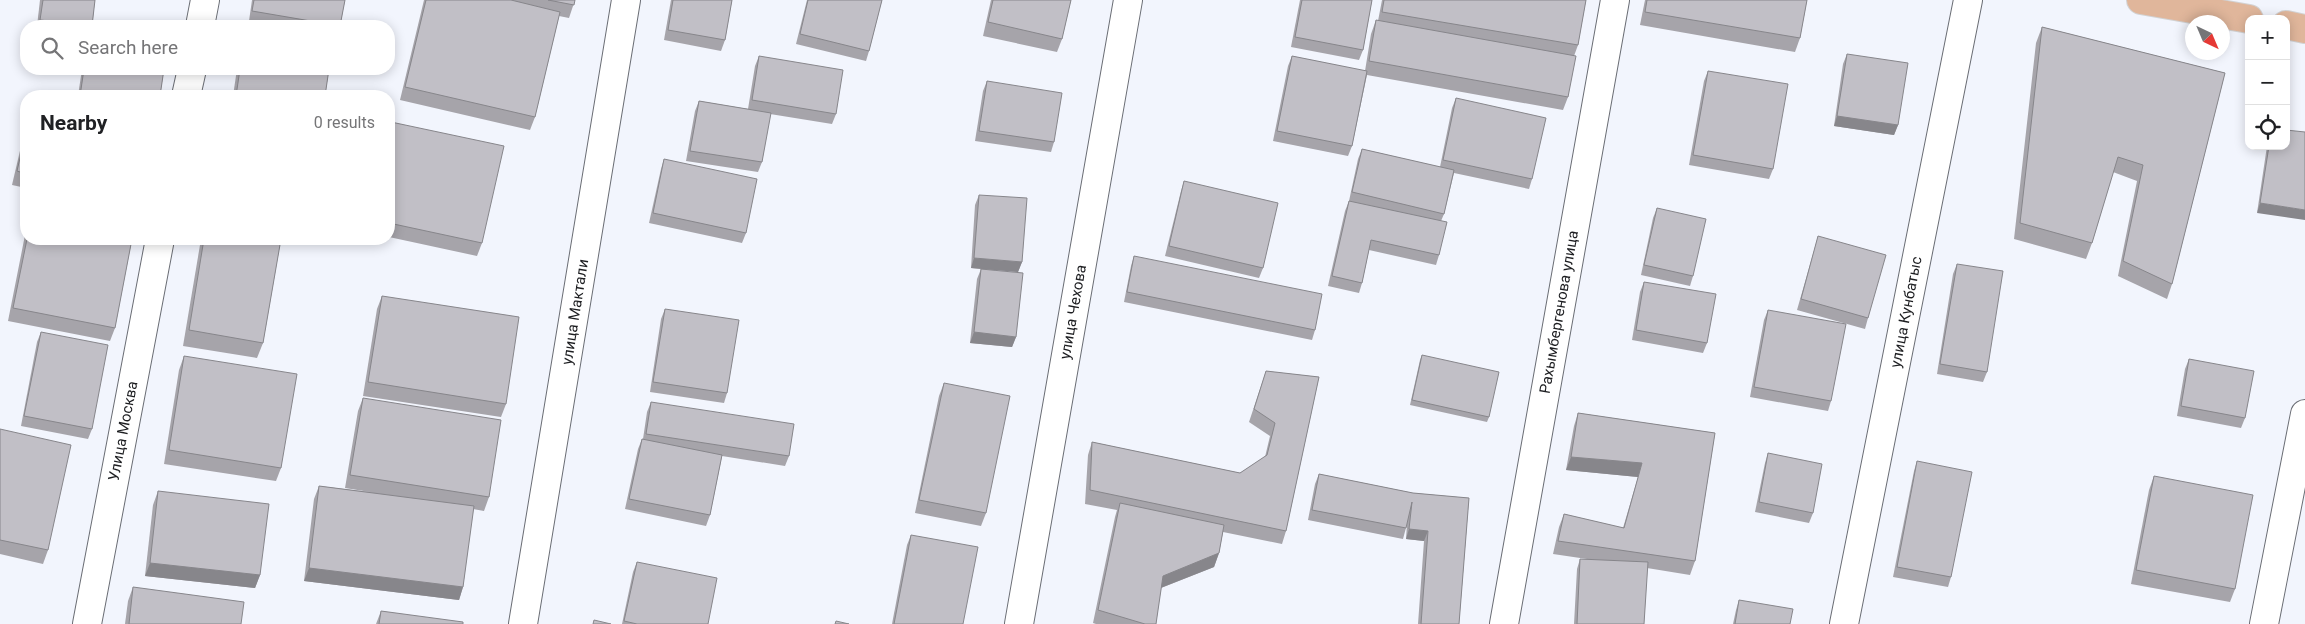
<!DOCTYPE html>
<meta charset="utf-8">
<style>
body{margin:0;font-family:Roboto,sans-serif;background:#f2f2f2;color:#202124}
.controls{position:absolute;right:15px;top:15px;display:grid;overflow:hidden;border-radius:10px;box-shadow:0 2px 12px #0003}
.controls button{width:45px;height:45px;display:grid;place-items:center;padding:0;border:0;border-bottom:1px solid #e0e0e0;background:#fff;color:#202124;font:25px sans-serif}
.compass{position:absolute;left:2185px;top:15px;width:45px;height:45px;border-radius:50%;background:#fff;box-shadow:0 2px 12px #0003;rotate:136deg}
.list{margin:0;padding:0;list-style:none}
h2{display:flex;justify-content:space-between;align-items:center;height:65px;margin:0;padding:0 20px;font-size:21px}
h2 small{font-size:16px;font-weight:400;color:#757577}
.icon{flex:none;width:28px;height:28px;fill:none;stroke:currentColor;stroke-width:2;stroke-linecap:round;stroke-linejoin:round}
.map{position:relative;flex:none;width:2305px;height:624px;overflow:hidden}
.search{position:absolute;background:#fff;box-shadow:0 2px 12px #0003;left:20px;top:20px;width:375px;height:55px;display:flex;align-items:center;gap:12px;box-sizing:border-box;padding:0 18px;border-radius:20px;color:#757577;font-size:19px}
.panel{position:absolute;background:#fff;box-shadow:0 2px 12px #0003;left:20px;top:90px;width:375px;height:155px;border-radius:20px}
.map>svg:first-child{display:block}
.lines{fill:none;stroke-linecap:round;stroke-linejoin:round}
.minor-casing{stroke:#6a6d74;stroke-width:30}
.major-casing{stroke:#d2d2d3;stroke-width:30}
.minor{stroke:#fff;stroke-width:28}
.major{stroke:#e0b69b;stroke-width:28}
.wall{fill:#a6a4aa}
.shaded-wall{fill:#87868b}
.building{fill:#c1bfc6;stroke:#87868b}
.labels{text-anchor:middle;stroke-width:4;stroke-linejoin:round;paint-order:stroke}
.street-label{font-size:15px;fill:#1d1e21;stroke:#fff}
</style>
<div class="map">
<svg width="2305" height="624" viewBox="0 0 2305 624">
<rect width="100%" height="100%" fill="#f2f5fd"/>
<g class="lines">
<defs>
<g id="minor">
<polyline points="200,26 205,0"/>
<polyline points="186,96 192,69"/>
<polyline points="87,624 160,239"/>
<polyline points="523,624 626,0"/>
<polyline points="1019,624 1128,0"/>
<polyline points="1504,624 1615,0"/>
<polyline points="1844,624 1968,0"/>
<polyline points="2264,624 2305,414"/>
</g>
<g id="major">
<polyline points="2141,0 2249,19"/>
<polyline points="2286,25 2305,29"/>
</g>
</defs>
<use href="#minor" class="minor-casing"/>
<use href="#major" class="major-casing"/>
<use href="#minor" class="minor"/>
<use href="#major" class="major"/>
</g>
<g class="wall">
<polygon points="40,0 95,0 92,26 37,26"/>
<polygon points="252,0 345,0 340,26 279,26 249,21"/>
<polygon points="424,0 575,0 569,18 559,16 535,117 530,130 400,100"/>
<polygon points="671,0 732,0 725,40 721,51 664,40"/>
<polygon points="807,0 882,0 869,51 866,61 796,44"/>
<polygon points="991,0 1071,0 1062,39 1057,52 983,36"/>
<polygon points="1300,0 1372,0 1363,50 1359,60 1291,47"/>
<polygon points="1382,0 1586,0 1578,45 1574,56 1568,97 1563,110 1367,75 1352,146 1348,156 1273,141 1288,66 1292,56 1365,71 1371,34 1376,20 1378,21"/>
<polygon points="1645,0 1807,0 1800,38 1795,52 1640,25"/>
<polygon points="2042,27 2225,73 2172,284 2167,299 2118,276 2137,181 2113,172 2092,243 2086,259 2014,239 2036,43"/>
<polygon points="1847,54 1898,125 1894,135 1834,126 1843,64"/>
<polygon points="759,56 836,114 832,124 770,114 762,162 758,172 686,161 695,111 699,101 748,109 755,66"/>
<polygon points="82,69 164,69 160,96 78,96"/>
<polygon points="237,69 329,69 325,96 233,96"/>
<polygon points="1708,71 1773,169 1769,179 1689,165 1704,81"/>
<polygon points="987,81 1054,142 1051,152 975,141 983,91"/>
<polygon points="1456,98 1532,179 1529,189 1454,173 1444,214 1441,221 1439,255 1436,265 1369,250 1362,283 1359,293 1328,286 1345,211 1349,201 1358,159 1362,149 1440,167 1452,108"/>
<polygon points="391,122 482,243 477,256 389,237 389,127"/>
<polygon points="26,125 26,188 12,185"/>
<polygon points="2305,132 2257,213 2267,146 2286,146"/>
<polygon points="664,159 746,233 742,243 649,223 661,169"/>
<polygon points="1184,181 1263,268 1259,278 1165,256 1181,191"/>
<polygon points="979,195 1022,262 1018,272 995,270 1016,337 1012,347 970,343 977,279 981,269 971,268 975,205"/>
<polygon points="1657,208 1693,276 1690,286 1641,275 1653,218"/>
<polygon points="26,230 26,239 132,239 115,328 110,341 8,321"/>
<polygon points="1818,236 1868,318 1865,329 1797,310 1815,247"/>
<polygon points="201,239 281,239 263,343 257,358 183,346"/>
<polygon points="1134,256 1315,330 1312,340 1124,302 1131,266"/>
<polygon points="1957,264 1987,372 1983,382 1937,374 1953,274"/>
<polygon points="1644,282 1707,343 1703,353 1632,340 1640,292"/>
<polygon points="382,296 506,404 501,417 363,396 377,309"/>
<polygon points="665,309 727,393 724,403 650,392 661,319"/>
<polygon points="1768,310 1831,401 1828,411 1750,397 1764,320"/>
<polygon points="41,332 92,429 88,439 21,426 37,342"/>
<polygon points="1422,355 1489,417 1487,422 1410,405 1420,360"/>
<polygon points="184,356 281,468 276,481 164,464 179,370"/>
<polygon points="2189,359 2245,418 2241,428 2177,416 2185,369"/>
<polygon points="1266,371 1319,377 1286,531 1282,544 1223,532 1219,553 1214,567 1161,588 1156,624 1096,624 1093,623 1115,517 1117,510 1085,504 1088,455 1092,442 1240,473 1265,457 1270,436 1249,422"/>
<polygon points="944,383 986,513 981,526 915,513 939,396"/>
<polygon points="363,398 489,497 484,511 473,509 463,587 459,600 304,581 314,499 319,486 370,492 345,488 358,411"/>
<polygon points="651,402 789,456 785,466 722,456 710,515 706,526 625,509 638,449 642,439 643,439 647,412"/>
<polygon points="1578,413 1715,433 1695,561 1690,575 1647,568 1644,624 1574,624 1577,569 1580,559 1587,559 1553,554 1559,527 1564,514 1623,528 1638,477 1566,470 1574,426"/>
<polygon points="0,429 48,550 43,564 0,554"/>
<polygon points="1768,453 1813,513 1809,523 1755,512 1765,463"/>
<polygon points="1917,461 1951,577 1948,587 1893,577 1914,471"/>
<polygon points="1319,474 1413,493 1469,498 1459,624 1418,624 1424,541 1406,539 1407,524 1403,539 1308,520 1315,484"/>
<polygon points="2154,476 2235,589 2230,602 2131,584 2149,490"/>
<polygon points="158,491 260,575 255,588 145,576 153,505"/>
<polygon points="911,535 963,624 892,624 907,545"/>
<polygon points="637,562 708,624 622,624 633,572"/>
<polygon points="133,587 241,624 125,624 128,601"/>
<polygon points="1739,600 1790,624 1733,624 1736,610"/>
<polygon points="381,611 463,624 376,624"/>
</g>
<g class="shaded-wall">
<polygon points="40,20 89,26 38,26"/>
<polygon points="1837,116 1898,125 1894,135 1834,126"/>
<polygon points="2260,203 2305,210 2305,220 2257,213"/>
<polygon points="974,258 1022,262 1018,272 971,268"/>
<polygon points="974,332 1016,337 1012,347 970,343"/>
<polygon points="1571,457 1642,463 1638,477 1566,470"/>
<polygon points="1409,529 1428,531 1424,541 1406,539"/>
<polygon points="1219,553 1214,567 1158,589 1163,576"/>
<polygon points="150,563 260,575 255,588 145,576"/>
<polygon points="309,568 463,587 459,600 304,581"/>
</g>
<g class="building">
<polygon points="43,0 95,0 92,26 40,20"/>
<polygon points="254,0 345,0 340,26 252,11"/>
<polygon points="426,0 511,0 560,12 535,117 405,87"/>
<polygon points="548,0 575,0 574,5"/>
<polygon points="673,0 732,0 725,40 668,30"/>
<polygon points="808,0 882,0 869,51 800,34"/>
<polygon points="993,0 1071,0 1062,39 988,22"/>
<polygon points="1302,0 1372,0 1363,50 1295,37"/>
<polygon points="1384,0 1586,0 1578,45 1382,12"/>
<polygon points="1647,0 1807,0 1800,38 1645,12"/>
<polygon points="1376,20 1576,56 1568,97 1369,61"/>
<polygon points="2042,27 2225,73 2172,284 2123,261 2143,165 2118,157 2092,243 2020,223"/>
<polygon points="1847,54 1908,63 1898,125 1837,116"/>
<polygon points="759,56 843,70 836,114 752,100"/>
<polygon points="1292,56 1367,71 1352,146 1277,131"/>
<polygon points="84,69 164,69 160,96 80,96"/>
<polygon points="240,69 329,69 325,96 236,96"/>
<polygon points="1708,71 1788,84 1773,169 1693,155"/>
<polygon points="987,81 1062,93 1054,142 979,131"/>
<polygon points="1456,98 1546,118 1532,179 1443,160"/>
<polygon points="699,101 771,113 762,162 690,151"/>
<polygon points="391,122 504,146 482,243 389,223 389,130"/>
<polygon points="2286,130 2305,132 2305,210 2260,203 2269,146 2286,146"/>
<polygon points="26,132 26,174 17,171"/>
<polygon points="1362,149 1454,170 1444,214 1352,192"/>
<polygon points="664,159 757,179 746,233 653,213"/>
<polygon points="1184,181 1278,203 1263,268 1169,246"/>
<polygon points="979,195 1027,198 1022,262 974,258"/>
<polygon points="1349,201 1447,222 1439,255 1371,240 1362,283 1332,276"/>
<polygon points="1657,208 1706,219 1693,276 1644,265"/>
<polygon points="1818,236 1886,255 1868,318 1801,299"/>
<polygon points="27,239 132,239 115,328 13,308"/>
<polygon points="204,239 281,239 263,343 189,330"/>
<polygon points="1134,256 1322,294 1315,330 1127,292"/>
<polygon points="1957,264 2003,271 1987,372 1940,364"/>
<polygon points="981,269 1023,273 1016,337 974,332"/>
<polygon points="1644,282 1716,294 1707,343 1636,330"/>
<polygon points="382,296 519,317 506,404 368,382"/>
<polygon points="665,309 739,320 727,393 653,382"/>
<polygon points="1768,310 1846,324 1831,401 1754,387"/>
<polygon points="41,332 108,345 92,429 24,416"/>
<polygon points="1422,355 1499,372 1489,417 1412,400"/>
<polygon points="184,356 297,374 281,468 169,450"/>
<polygon points="2189,359 2254,371 2245,418 2181,406"/>
<polygon points="1266,371 1319,377 1286,531 1090,490 1092,442 1240,473 1267,455 1275,423 1254,409"/>
<polygon points="944,383 1010,396 986,513 919,500"/>
<polygon points="363,398 501,420 489,497 350,475"/>
<polygon points="651,402 794,424 789,456 646,434"/>
<polygon points="1578,413 1715,433 1695,561 1558,541 1564,514 1624,528 1642,463 1571,457"/>
<polygon points="0,429 71,445 48,550 0,540"/>
<polygon points="642,439 722,455 710,515 629,499"/>
<polygon points="1768,453 1822,464 1813,513 1759,502"/>
<polygon points="1917,461 1972,472 1951,577 1897,567"/>
<polygon points="1319,474 1413,493 1469,498 1459,624 1421,624 1428,531 1409,529 1412,502 1406,528 1312,510"/>
<polygon points="2154,476 2253,495 2235,589 2136,570"/>
<polygon points="319,486 474,506 463,587 309,568"/>
<polygon points="158,491 269,504 260,575 150,563"/>
<polygon points="1120,503 1224,525 1219,553 1163,576 1156,624 1145,624 1098,610"/>
<polygon points="911,535 978,547 963,624 894,624"/>
<polygon points="1580,559 1648,562 1644,624 1577,624"/>
<polygon points="637,562 717,578 708,624 637,624 624,621"/>
<polygon points="133,587 244,602 241,624 129,624"/>
<polygon points="1739,600 1793,609 1790,624 1735,624"/>
<polygon points="381,611 463,622 463,624 379,624"/>
<polygon points="594,620 611,624 593,624"/>
<polygon points="836,621 849,624 835,624"/>
</g>
<g class="labels">
<g class="street-label">
<text transform="translate(575 312) rotate(-81)" y="5">улица Мактали</text>
<text transform="translate(1073 312) rotate(-80)" y="5">улица Чехова</text>
<text transform="translate(1559 312) rotate(-80)" y="5">Рахымбергенова улица</text>
<text transform="translate(1906 312) rotate(-79)" y="5">улица Кунбатыс</text>
<text transform="translate(123 431) rotate(-79)" y="5">Улица Москва</text>
</g>
</g>
</svg>
<div class="controls">
<button>+</button>
<button>−</button>
<button><svg class="icon" aria-label="locate" viewBox="0 0 24 24"><circle cx="12" cy="12" r="6"/><path d="M12 2v4M12 18v4M2 12h4M18 12h4"/></svg></button>
</div>
<svg class="compass" viewBox="-18 -18 36 36"><path d="M0-13l5 13h-10z" fill="#e53935"/><path d="M0 13l5-13h-10z" fill="#757577"/></svg>
<div class="search"><svg class="icon" aria-label="search" viewBox="0 0 24 24"><circle cx="10" cy="10" r="6"/><path d="M15 15l6 6"/></svg>Search here</div>
<section class="panel">
<h2>Nearby<small>0 results</small></h2>
<ul class="list">
</ul>
</section>
</div>
